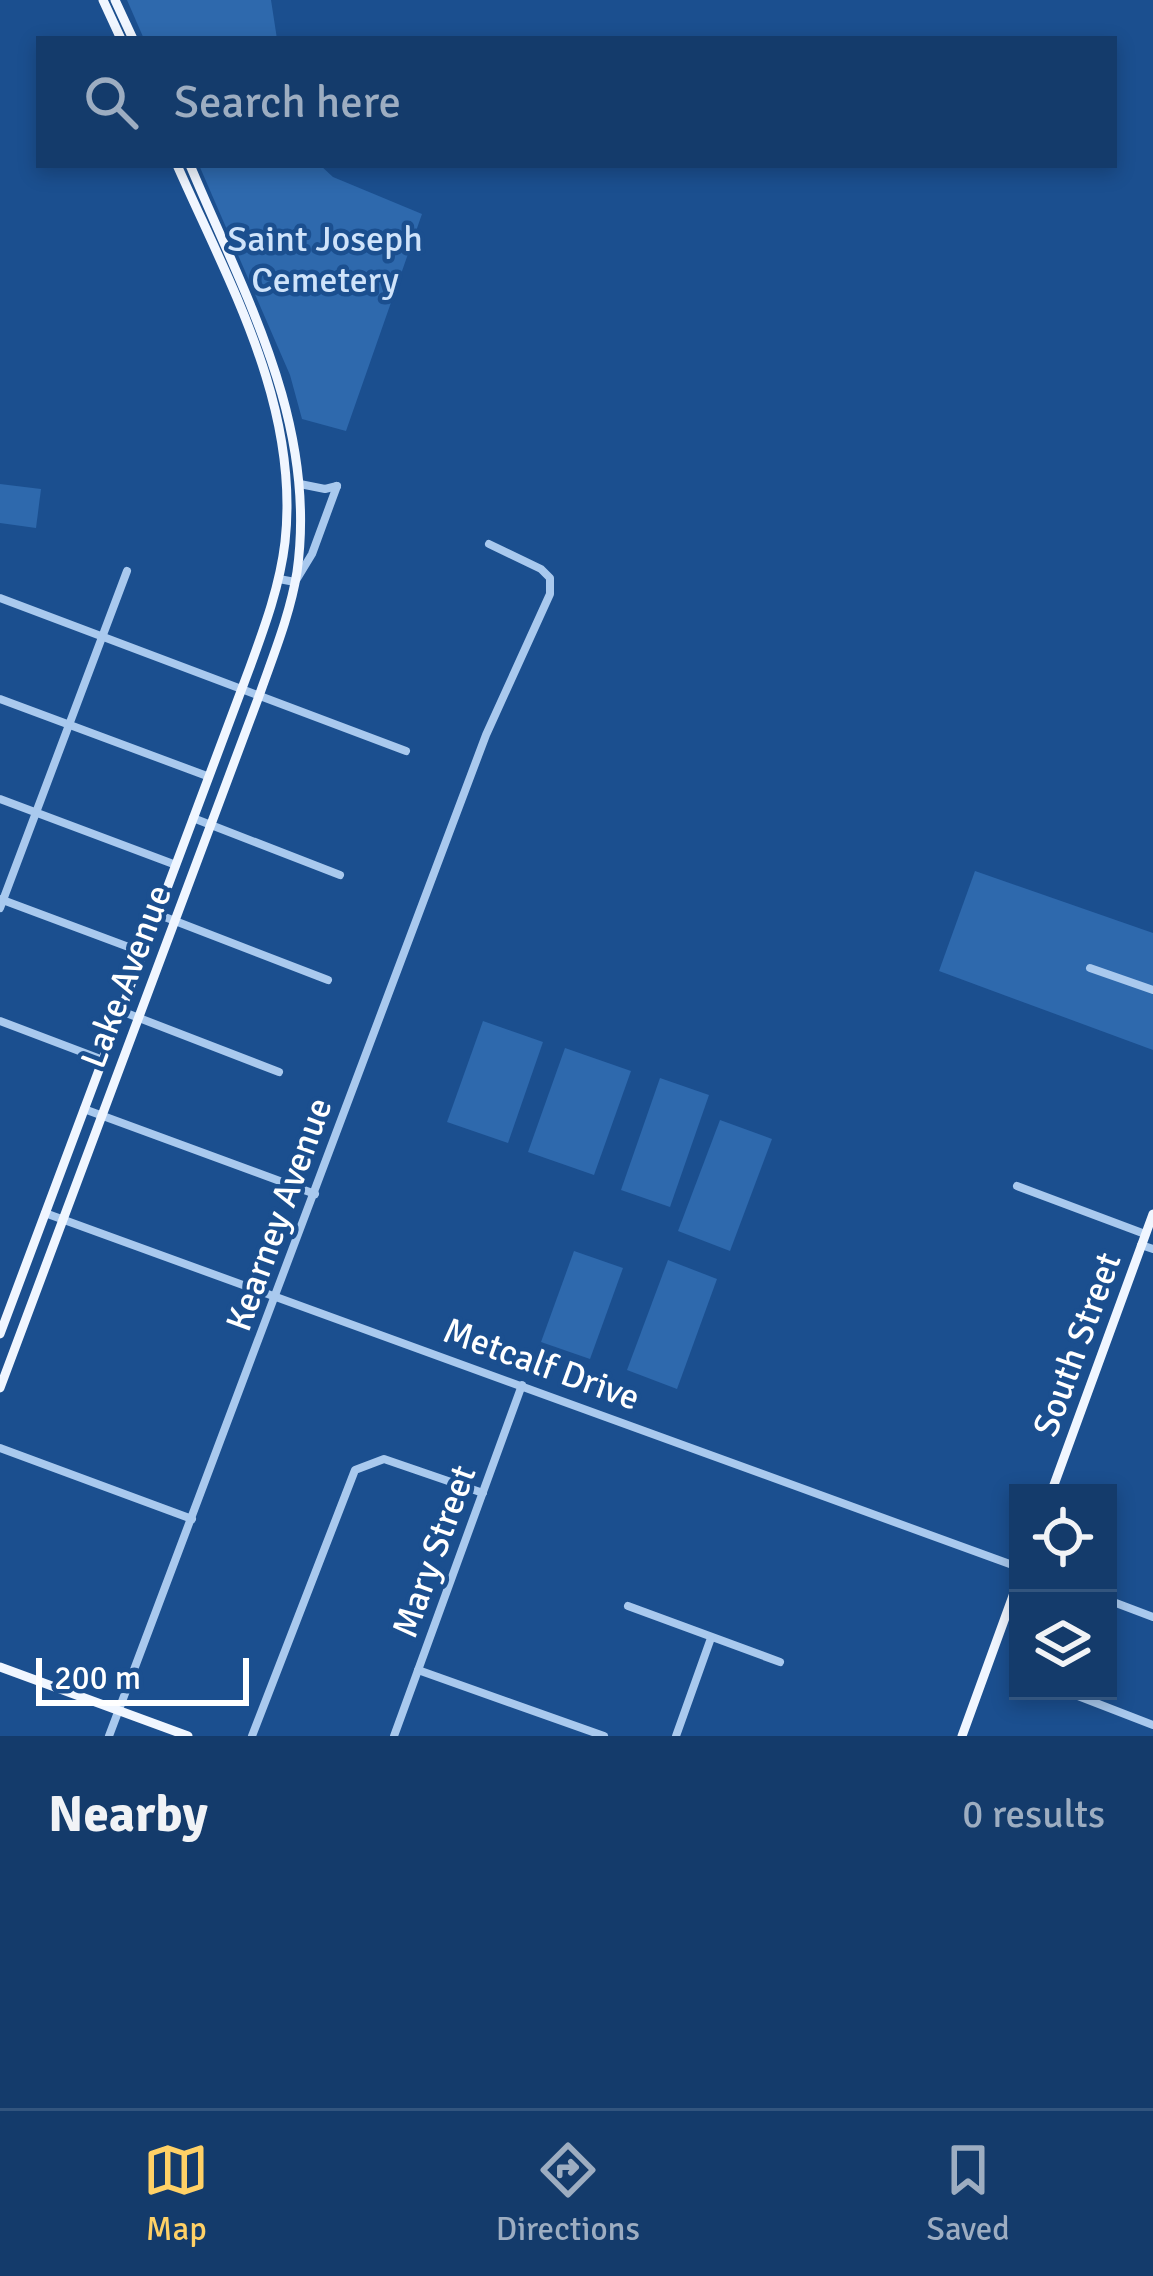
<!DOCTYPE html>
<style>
body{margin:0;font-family:Signika,sans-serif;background:#1d4271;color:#f1f3f6}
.controls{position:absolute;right:36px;bottom:36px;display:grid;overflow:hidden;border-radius:0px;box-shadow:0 6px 18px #0003}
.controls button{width:108px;height:108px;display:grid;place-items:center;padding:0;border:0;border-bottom:3px solid #33557e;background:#143b6b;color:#f1f3f6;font:60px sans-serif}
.scale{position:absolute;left:36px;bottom:30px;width:213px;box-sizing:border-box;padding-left:12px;border:6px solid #fff;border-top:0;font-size:33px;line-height:42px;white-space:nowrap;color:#fff;-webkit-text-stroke:9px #1b4f8f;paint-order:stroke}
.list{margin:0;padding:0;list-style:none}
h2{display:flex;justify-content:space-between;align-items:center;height:156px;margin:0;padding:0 48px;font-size:51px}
h2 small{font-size:39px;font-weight:400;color:#9dadc1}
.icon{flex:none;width:66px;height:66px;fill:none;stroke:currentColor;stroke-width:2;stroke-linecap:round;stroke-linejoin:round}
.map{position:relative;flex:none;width:1153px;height:1736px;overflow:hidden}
.search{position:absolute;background:#143b6b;box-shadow:0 6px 18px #0003;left:36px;right:36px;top:36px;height:132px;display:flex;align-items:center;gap:30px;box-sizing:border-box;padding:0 42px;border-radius:0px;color:#9dadc1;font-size:45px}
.sheet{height:372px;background:#143b6b}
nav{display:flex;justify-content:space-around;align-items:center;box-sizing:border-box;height:168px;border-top:3px solid #33557e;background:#143b6b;font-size:33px;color:#9dadc1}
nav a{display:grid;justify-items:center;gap:6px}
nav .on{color:#ffd166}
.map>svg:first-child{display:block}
.green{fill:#2e69ad}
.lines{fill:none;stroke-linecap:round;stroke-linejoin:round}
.minor{stroke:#a9c9ee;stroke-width:8}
.major{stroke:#f0f6ff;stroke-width:9}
.labels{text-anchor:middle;stroke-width:9;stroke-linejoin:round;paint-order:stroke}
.park-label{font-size:36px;fill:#cfe3fa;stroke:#1b4f8f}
.street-label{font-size:36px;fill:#fff;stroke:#1b4f8f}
</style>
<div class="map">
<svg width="1153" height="1736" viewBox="0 0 1153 1736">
<rect width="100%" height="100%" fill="#1b4f8f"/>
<g class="green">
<polygon points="127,0 271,0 277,39 144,39"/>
<polygon points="199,165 320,165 333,177 422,214 346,431 302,419 290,375"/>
<polygon points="0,484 41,489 36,528 0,523"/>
<polygon points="975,871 1153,933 1153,1050 939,971"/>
<polygon points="483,1021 543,1042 508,1143 447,1122"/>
<polygon points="565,1048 631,1071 594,1175 528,1152"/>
<polygon points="660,1078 709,1095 670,1207 621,1190"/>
<polygon points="720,1120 772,1139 730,1251 678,1231"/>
<polygon points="574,1251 623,1268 590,1359 541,1342"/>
<polygon points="668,1260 717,1279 677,1389 627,1370"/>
</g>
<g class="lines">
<g class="minor">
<polyline points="300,484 325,489 337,486"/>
<polyline points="279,579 295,582 312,554 337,486"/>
<polyline points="0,598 406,751"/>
<polyline points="0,699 207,776"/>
<polyline points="0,799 176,865"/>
<polyline points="193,818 340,875"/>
<polyline points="0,899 142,952"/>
<polyline points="0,908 127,571"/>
<polyline points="157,914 328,980"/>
<polyline points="1090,968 1153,990"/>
<polyline points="121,1011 279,1072"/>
<polyline points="0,1021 103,1060"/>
<polyline points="84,1109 315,1194"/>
<polyline points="1017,1186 1145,1234"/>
<polyline points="45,1213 1018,1567"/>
<polyline points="1141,1245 1153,1249"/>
<polyline points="0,1448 192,1519"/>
<polyline points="1108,1600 1153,1617"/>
<polyline points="628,1606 780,1662"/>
<polyline points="418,1670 604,1736"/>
<polyline points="1065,1691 1153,1725"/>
<polyline points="109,1736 486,735 550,594 550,578 541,569 489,544"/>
<polyline points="252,1736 355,1470 384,1459 483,1493"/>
<polyline points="394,1736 522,1385"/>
<polyline points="676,1736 711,1638"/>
</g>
<g class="major">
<polyline points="103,0 121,39"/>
<polyline points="115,0 133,39"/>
<path d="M0,1334L250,667C265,626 280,585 285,542C300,407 230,285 177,165"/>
<path d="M0,1388L259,696C273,656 290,615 297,572C318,425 245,296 190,165"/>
<polyline points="1051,1493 1153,1214"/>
<polyline points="0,1667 188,1736"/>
<polyline points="962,1736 1018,1582"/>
</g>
</g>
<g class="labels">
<g class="park-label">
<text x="325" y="251">Saint Joseph<tspan x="325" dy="41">Cemetery</tspan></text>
</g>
<g class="street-label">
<text transform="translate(125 976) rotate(-69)" y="13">Lake Avenue</text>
<text transform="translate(278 1214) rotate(-70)" y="13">Kearney Avenue</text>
<text transform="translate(1076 1344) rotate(-70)" y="13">South Street</text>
<text transform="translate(542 1363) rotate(20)" y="13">Metcalf Drive</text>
<text transform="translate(433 1551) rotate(-70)" y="13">Mary Street</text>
</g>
</g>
</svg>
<div class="controls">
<button><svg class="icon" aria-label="locate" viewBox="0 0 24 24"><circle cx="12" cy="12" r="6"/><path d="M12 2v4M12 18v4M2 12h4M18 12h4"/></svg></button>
<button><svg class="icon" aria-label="layers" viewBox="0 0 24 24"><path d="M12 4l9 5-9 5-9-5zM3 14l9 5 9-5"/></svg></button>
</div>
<div class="scale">200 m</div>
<div class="search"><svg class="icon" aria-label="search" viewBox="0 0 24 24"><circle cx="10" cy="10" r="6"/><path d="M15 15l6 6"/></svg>Search here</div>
</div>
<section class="sheet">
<h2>Nearby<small>0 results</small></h2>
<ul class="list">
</ul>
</section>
<nav>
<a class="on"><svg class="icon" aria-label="map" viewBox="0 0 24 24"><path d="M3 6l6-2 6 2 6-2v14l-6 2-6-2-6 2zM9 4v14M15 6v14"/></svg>Map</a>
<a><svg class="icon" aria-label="directions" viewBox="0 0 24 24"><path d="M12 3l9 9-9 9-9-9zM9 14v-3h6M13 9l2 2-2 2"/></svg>Directions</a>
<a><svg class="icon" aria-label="saved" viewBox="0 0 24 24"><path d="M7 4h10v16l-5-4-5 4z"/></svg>Saved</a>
</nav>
